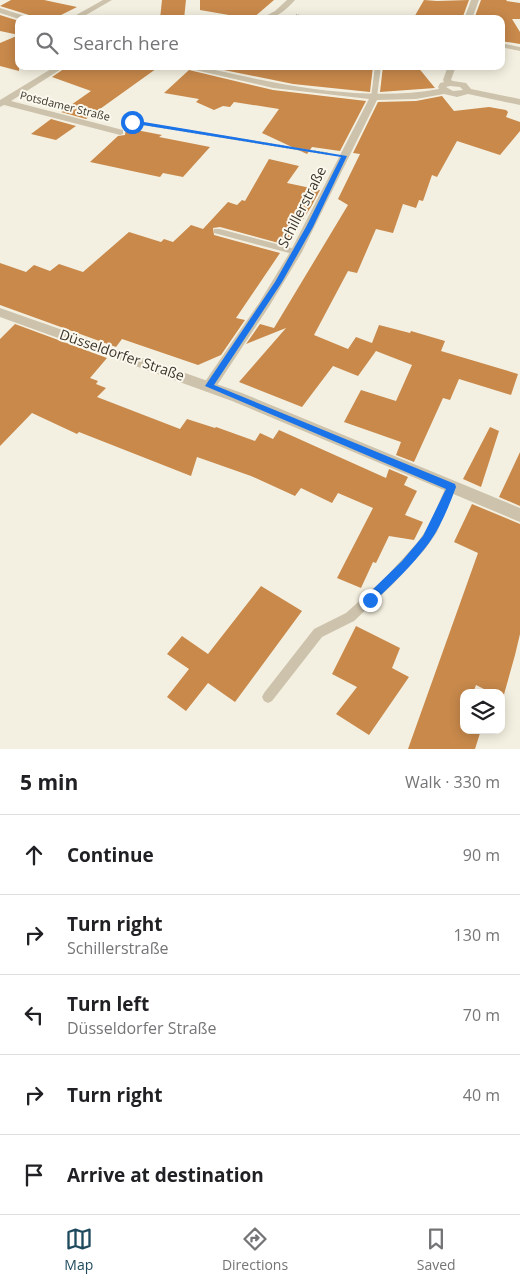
<!DOCTYPE html>
<meta charset="utf-8">
<style>
body{margin:0;font-family:"Open Sans",sans-serif;background:#f6f6f6;color:#202124}
.controls{position:absolute;right:15px;bottom:15px;display:grid;overflow:hidden;border-radius:10px;box-shadow:0 2px 12px #0003}
.controls button{width:45px;height:45px;display:grid;place-items:center;padding:0;border:0;border-bottom:1px solid #e0e0e0;background:#fff;color:#202124;font:25px sans-serif}
.stop{position:absolute;width:15px;height:15px;margin:-11px;border:4px solid #1a73e8;border-radius:50%;background:#fff}
.stop.end{background:#1a73e8;border-color:#fff;box-shadow:0 1px 5px #0008}
.list{margin:0;padding:0;list-style:none}
h2{display:flex;justify-content:space-between;align-items:center;height:65px;margin:0;padding:0 20px;font-size:21px}
h2 small{font-size:16px;font-weight:400;color:#757577}
.list li{display:grid;grid-template-columns:32px 1fr auto;gap:15px;align-items:center;box-sizing:border-box;height:80px;padding:0 20px;border-top:1px solid #e0e0e0}
.list b{display:block;font-size:19px;white-space:nowrap}
.list p{margin:0;font-size:16px;white-space:nowrap;color:#757577}
.list em{font-size:16px;font-style:normal;color:#757577}
.icon{flex:none;width:28px;height:28px;fill:none;stroke:currentColor;stroke-width:2;stroke-linecap:round;stroke-linejoin:round}
.map{position:relative;flex:none;width:520px;height:749px;overflow:hidden}
.search{position:absolute;background:#fff;box-shadow:0 2px 12px #0003;left:15px;right:15px;top:15px;height:55px;display:flex;align-items:center;gap:12px;box-sizing:border-box;padding:0 18px;border-radius:10px;color:#757577;font-size:19px}
.sheet{height:465px;background:#fff}
nav{display:flex;justify-content:space-around;align-items:center;box-sizing:border-box;height:70px;border-top:1px solid #e0e0e0;background:#fff;font-size:14px;color:#757577}
nav a{display:grid;justify-items:center;gap:2px}
nav .on{color:#1f4a5e}
.map>svg:first-child{display:block}
.building{fill:#c8894b}
.lines{fill:none;stroke-linecap:round;stroke-linejoin:round}
.path-far1{stroke:#b9ae96;stroke-width:2;stroke-dasharray:1 1;stroke-linecap:butt}
.path{stroke:#b9ae96;stroke-width:2.5;stroke-dasharray:2 2;stroke-linecap:butt}
.service{fill:#cdc3ac;fill-rule:evenodd}
.minor{fill:#cdc3ac;fill-rule:evenodd}
.tertiary{fill:#cdc3ac;fill-rule:evenodd}
.route{fill:#1a73e8}
.labels{text-anchor:middle;stroke-width:4;stroke-linejoin:round;paint-order:stroke}
.far-street-label{font-size:11px;fill:#3b342b;stroke:#fbf8ee}
.street-label{font-size:14px;fill:#3b342b;stroke:#fbf8ee}
</style>
<div class="map">
<svg width="520" height="749" viewBox="0 0 520 749">
<rect width="100%" height="100%" fill="#f4f0e1"/>
<g class="building">
<polygon points="11,0 44,0 77,7 53,19 31,19 29,15 0,6"/>
<polygon points="162,0 186,0 184,19 160,19"/>
<polygon points="200,0 274,0 252,19 200,10"/>
<polygon points="424,0 437,1 469,0 462,19 413,19"/>
<polygon points="481,0 507,0 506,1 520,3 520,19 512,19 520,32 520,44 501,41 501,19 474,19"/>
<polygon points="0,15 19,21 19,35 0,31"/>
<polygon points="19,35 19,71 0,66 0,43"/>
<polygon points="68,66 160,66 86,119 61,112 91,91 52,77"/>
<polygon points="204,66 373,66 370,92 293,84"/>
<polygon points="383,66 417,66 435,88 380,92"/>
<polygon points="189,70 273,90 366,101 340,151 312,147 307,154 262,133 279,109 234,102 230,107 223,106 214,110 196,102 199,99 164,93"/>
<polygon points="442,96 454,111 489,107 506,110 508,112 506,117 520,122 520,131 500,155 457,141 437,177 432,175 423,201 419,200 416,208 403,204 393,233 376,229 357,273 348,271 314,335 348,349 356,337 372,343 379,325 410,333 411,331 445,341 441,351 518,374 511,395 459,379 450,400 443,398 414,462 396,455 401,442 344,422 361,390 396,401 412,365 376,351 358,376 333,366 302,407 239,382 286,328 246,344 260,324 274,328 348,205 338,199 360,154 353,153 378,102 416,101"/>
<polygon points="51,119 76,126 56,140 31,134"/>
<polygon points="126,128 162,135 159,137 210,147 183,177 163,173 160,177 90,162 118,136 125,135"/>
<polygon points="269,159 299,166 287,183 320,190 311,207 286,245 220,227 213,228 214,235 280,253 236,318 245,320 221,355 198,365 122,339 116,347 0,305 0,263 26,272 34,265 50,271 59,264 83,272 129,232 161,242 164,239 173,242 191,225 203,229 228,202 237,205 242,200 245,201"/>
<polygon points="15,324 107,358 90,378 98,381 96,384 106,388 97,397 180,429 187,419 215,428 216,427 255,441 260,433 273,439 279,430 386,478 389,469 408,477 404,485 417,491 405,515 423,522 414,540 389,536 376,563 373,562 361,588 337,578 373,508 338,493 332,503 301,488 295,496 251,476 197,457 191,476 79,432 77,434 32,413 0,446 0,339"/>
<polygon points="490,427 499,431 481,487 463,479"/>
<polygon points="520,452 520,506 499,497"/>
<polygon points="472,504 520,524 520,634 515,655 503,698 501,693 492,693 476,685 473,693 464,693 464,730 481,730 475,749 408,749 478,553 454,542"/>
<polygon points="261,586 302,611 235,702 208,683 186,711 167,697 189,669 167,654 182,636 208,654"/>
<polygon points="356,626 400,648 392,668 409,677 369,735 336,714 357,687 332,674"/>
</g>
<g class="lines">
<polyline class="path-far1" points="296,15 317,19"/>
<polyline class="path" points="132,122 329,154"/>
<g class="service">
<polygon points="375,66 381,66 377,97 374,99 371,97"/>
<polygon points="214,229 220,229 299,250 300,252 296,254 293,254 214,233"/>
<polygon points="451,483 455,484 456,487 437,532 425,549 393,584 354,621 322,637 272,701 268,703 264,701 262,697 264,693 314,629 346,613 385,578 417,543 429,526 447,484"/>
</g>
<g class="minor">
<polygon points="103,0 112,0 79,19 69,19"/>
<path d="M287,0H295C284,12 276,19 260,19L275,11Z"/>
<polygon points="471,0 479,0 472,19 464,19"/>
<polygon points="0,8 28,17 29,19 19,19 0,13"/>
<polygon points="501,43 520,47 520,51 501,47"/>
<polygon points="56,66 66,66 11,101 123,130 123,134 120,135 4,105 0,107 0,100"/>
<path d="M178,66C210,66 241,77 272,82C326,92 385,99 439,89L438,87L440,83L444,82L443,80L448,66H456L451,80L453,81L466,83L471,89L520,99V105L468,94L457,97L444,94L416,99L377,100L302,252L270,305L214,390H204L202,386L259,303L290,252L369,99L273,88ZM450,86L460,87L463,90L453,91L446,87Z"/>
</g>
<polygon class="tertiary" points="0,308 242,393 520,508 520,522 232,401 0,317"/>
</g>
<path class="route" d="M132,120L347,156L313,227L282,282L214,385L455,484L456,487C449,506 441,526 429,543C413,565 392,584 373,603H366L364,600L366,596L402,561L423,536L446,489L205,386L275,282L306,227L341,157L130,123Z"/>
<g class="labels">
<g class="far-street-label">
<text transform="translate(65 106) rotate(14)" y="4">Potsdamer Straße</text>
</g>
<g class="street-label">
<text transform="translate(302 207) rotate(-63)" y="5">Schillerstraße</text>
<text transform="translate(122 355) rotate(19)" y="5">Düsseldorfer Straße</text>
</g>
</g>
</svg>
<div class="controls">
<button><svg class="icon" aria-label="layers" viewBox="0 0 24 24"><path d="M12 4l9 5-9 5-9-5zM3 14l9 5 9-5"/></svg></button>
</div>
<div class="stop" style="left:132px;top:122px"></div>
<div class="stop end" style="left:370px;top:600px"></div>
<div class="search"><svg class="icon" aria-label="search" viewBox="0 0 24 24"><circle cx="10" cy="10" r="6"/><path d="M15 15l6 6"/></svg>Search here</div>
</div>
<section class="sheet">
<h2>5 min<small>Walk · 330 m</small></h2>
<ul class="list">
<li><svg class="icon" aria-label="ahead" viewBox="0 0 24 24"><path d="M12 20V5M6 11l6-6 6 6"/></svg><div><b>Continue</b></div><em>90 m</em></li>
<li><svg class="icon" aria-label="right" viewBox="0 0 24 24"><path d="M7 20v-9h11M14 6l5 5-5 5"/></svg><div><b>Turn right</b><p>Schillerstraße</p></div><em>130 m</em></li>
<li><svg class="icon" aria-label="left" viewBox="0 0 24 24"><path d="M17 20v-9H6M10 6l-5 5 5 5"/></svg><div><b>Turn left</b><p>Düsseldorfer Straße</p></div><em>70 m</em></li>
<li><svg class="icon" aria-label="right" viewBox="0 0 24 24"><path d="M7 20v-9h11M14 6l5 5-5 5"/></svg><div><b>Turn right</b></div><em>40 m</em></li>
<li><svg class="icon" aria-label="arrive" viewBox="0 0 24 24"><path d="M6 21V4h12l-3 4 3 4H6"/></svg><div><b>Arrive at destination</b></div></li>
</ul>
</section>
<nav>
<a class="on"><svg class="icon" aria-label="map" viewBox="0 0 24 24"><path d="M3 6l6-2 6 2 6-2v14l-6 2-6-2-6 2zM9 4v14M15 6v14"/></svg>Map</a>
<a><svg class="icon" aria-label="directions" viewBox="0 0 24 24"><path d="M12 3l9 9-9 9-9-9zM9 14v-3h6M13 9l2 2-2 2"/></svg>Directions</a>
<a><svg class="icon" aria-label="saved" viewBox="0 0 24 24"><path d="M7 4h10v16l-5-4-5 4z"/></svg>Saved</a>
</nav>
